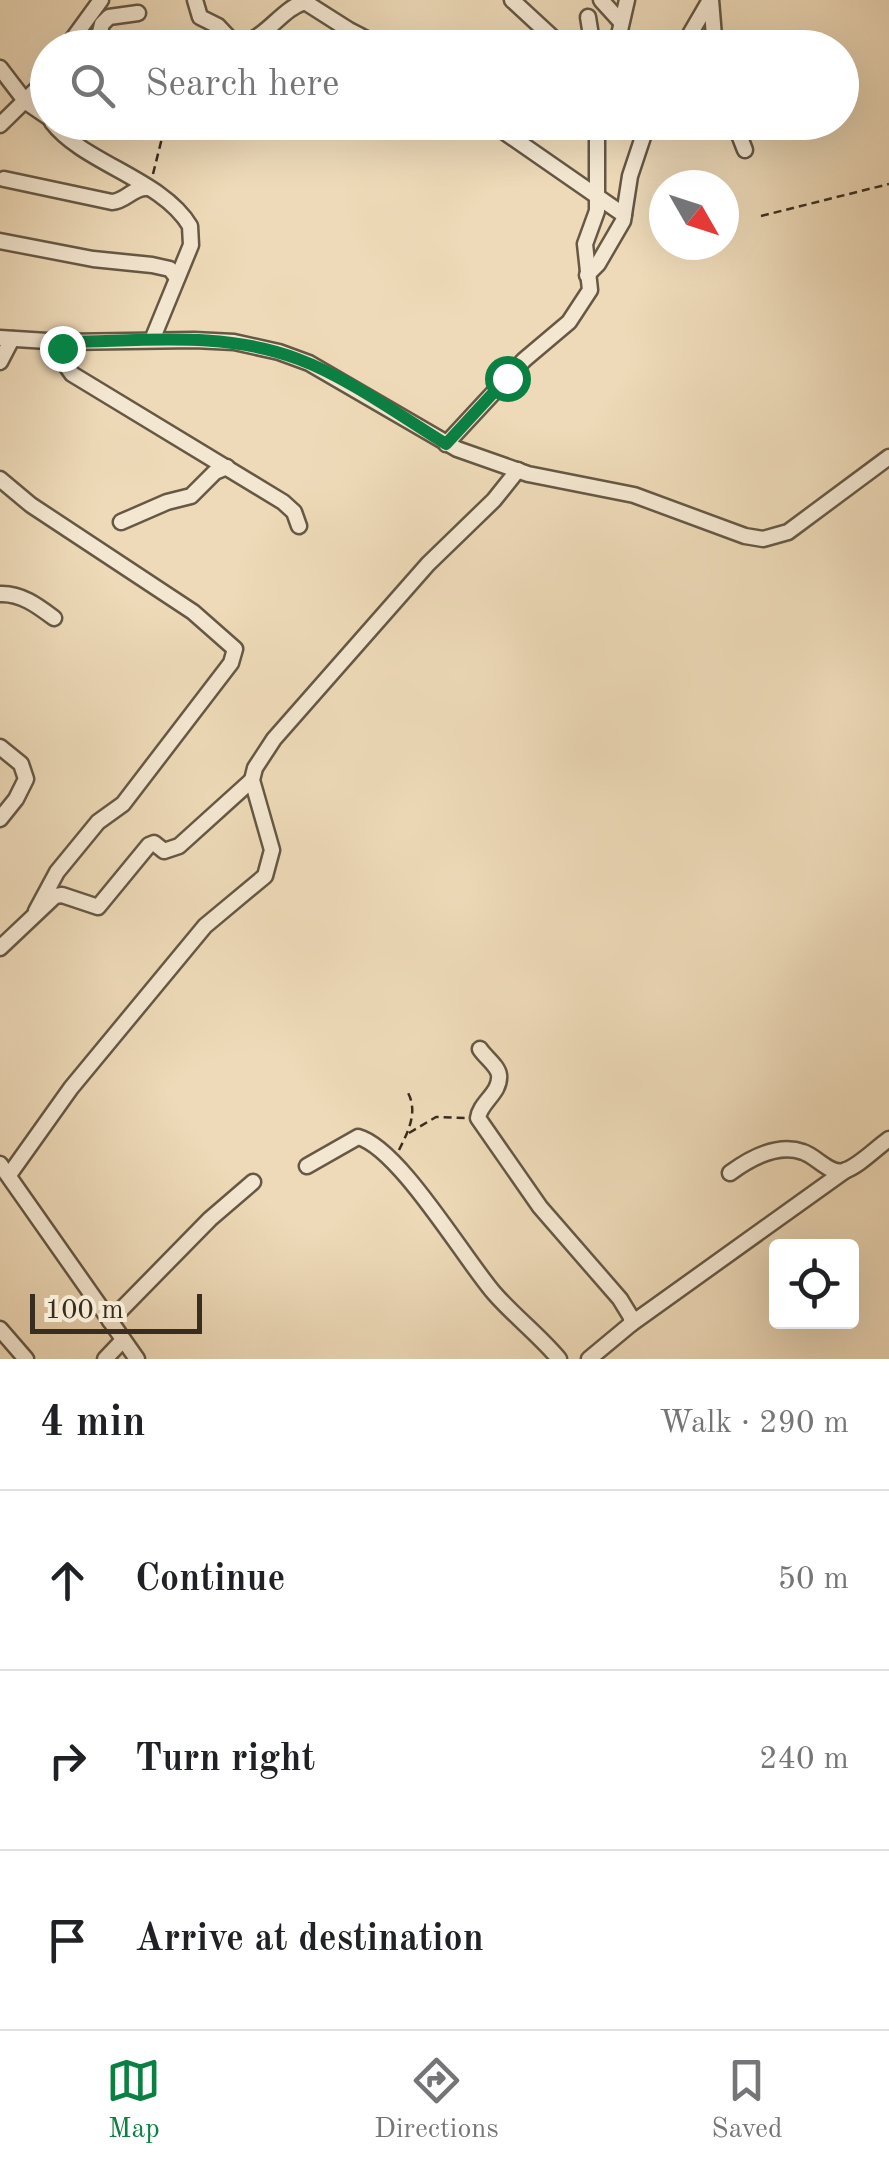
<!DOCTYPE html>
<meta charset="utf-8">
<style>
body{margin:0;font-family:"Old Standard TT",serif;background:#f2f2f2;color:#202124}
.controls{position:absolute;right:30px;bottom:30px;display:grid;overflow:hidden;border-radius:10px;box-shadow:0 10px 40px #0002}
.controls button{width:90px;height:90px;display:grid;place-items:center;padding:0;border:0;border-bottom:2px solid #e0e0e0;background:#fff;color:#202124;font:50px sans-serif}
.compass{position:absolute;left:649px;top:170px;width:90px;height:90px;border-radius:50%;background:#fff;box-shadow:0 10px 40px #0002;rotate:129deg}
.scale{position:absolute;left:30px;bottom:25px;width:172px;box-sizing:border-box;padding-left:10px;border:5px solid #392d1f;border-top:0;font-size:28px;line-height:35px;white-space:nowrap;color:#392d1f;-webkit-text-stroke:8px #f4e7d1;paint-order:stroke}
.stop{position:absolute;width:30px;height:30px;margin:-22px;border:8px solid #0b8043;border-radius:50%;background:#fff}
.stop.end{background:#0b8043;border-color:#fff;box-shadow:0 2px 10px #0008}
.list{margin:0;padding:0;list-style:none}
h2{display:flex;justify-content:space-between;align-items:center;height:130px;margin:0;padding:0 40px;font-size:42px}
h2 small{font-size:32px;font-weight:400;color:#757577}
.list li{display:grid;grid-template-columns:65px 1fr auto;gap:30px;align-items:center;box-sizing:border-box;height:180px;padding:0 40px;border-top:2px solid #e0e0e0}
.list b{display:block;font-size:38px;white-space:nowrap}
.list em{font-size:32px;font-style:normal;color:#757577}
.icon{flex:none;width:55px;height:55px;fill:none;stroke:currentColor;stroke-width:2;stroke-linecap:round;stroke-linejoin:round}
.map{position:relative;flex:none;width:889px;height:1359px;overflow:hidden}
.search{position:absolute;background:#fff;box-shadow:0 10px 40px #0002;left:30px;right:30px;top:30px;height:110px;display:flex;align-items:center;gap:25px;box-sizing:border-box;padding:0 35px;border-radius:55px;color:#757577;font-size:38px}
.sheet{height:670px;background:#fff}
nav{display:flex;justify-content:space-around;align-items:center;box-sizing:border-box;height:140px;border-top:2px solid #e0e0e0;background:#fff;font-size:28px;color:#757577}
nav a{display:grid;justify-items:center;gap:5px}
nav .on{color:#0b8043}
.map>svg:first-child{display:block}
.lines{fill:none;stroke-linecap:round;stroke-linejoin:round}
.minor-casing{stroke:#665845;stroke-width:19}
.path{stroke:#392d1f;stroke-width:2.5;stroke-dasharray:8 5;stroke-linecap:butt}
.minor{stroke:#f4e7d1;stroke-width:14}
.route{stroke:#0b8043;stroke-width:12}
</style>
<div class="map">
<svg width="889" height="1359" viewBox="0 0 889 1359">
<rect width="100%" height="100%" fill="#eedab8"/>
<filter id="stains"><feTurbulence type="fractalNoise" baseFrequency=".002" numOctaves="4"/><feColorMatrix values="0 0 0 0 .2 0 0 0 0 .09 0 0 0 0 .02 0 0 0 .5 -.17"/></filter>
<radialGradient id="worn" r=".72"><stop offset=".6" stop-color="#630" stop-opacity="0"/><stop offset="1" stop-color="#630" stop-opacity=".3"/></radialGradient>
<g class="lines">
<defs>
<g id="minor">
<path d="M195,0L200,17L218,26L236,45C267,40 280,9 305,2L349,30L384,48"/>
<polyline points="512,0 564,48"/>
<polyline points="601,0 621,22"/>
<polyline points="711,0 715,48"/>
<polyline points="588,17 593,48"/>
<polyline points="66,48 101,0"/>
<polyline points="96,48 102,24 109,17 138,13"/>
<polyline points="616,48 627,0"/>
<polyline points="682,48 710,0"/>
<polyline points="0,68 26,102 48,117"/>
<path d="M52,122C83,163 162,179 190,226L191,245L152,340"/>
<polyline points="490,122 624,215"/>
<polyline points="734,122 745,150"/>
<polyline points="0,125 48,78"/>
<path d="M4,179L112,202C126,201 133,187 147,188"/>
<polyline points="0,241 93,259 152,265 170,269 177,278"/>
<polyline points="587,275 598,264 623,221 630,176 648,122"/>
<polyline points="0,338 63,342 194,340 234,342 279,352 309,363 457,449 528,474 634,495 745,536 763,539 788,532 889,457"/>
<polyline points="68,342 60,357 72,374 283,502 294,512 299,526"/>
<polyline points="0,362 12,339"/>
<polyline points="446,444 524,360 569,322 590,290 585,244 597,211 597,122"/>
<polyline points="0,479 31,505 193,612 235,649 231,663 123,804 98,822 57,872 36,911"/>
<polyline points="121,522 167,502 191,496 215,472 227,467"/>
<path d="M0,594C21,593 38,606 54,618"/>
<polyline points="0,747 21,764 26,779 16,799 0,819"/>
<polyline points="0,948 55,896 62,895 98,907 149,845 154,843 164,851 179,846 252,780"/>
<path d="M480,1049C485,1057 498,1066 499,1075C501,1093 480,1102 478,1118L540,1207L620,1299L631,1317V1324"/>
<polyline points="0,1164 137,1359"/>
<path d="M307,1166L358,1137C399,1148 463,1257 494,1293C514,1316 539,1335 559,1359"/>
<path d="M730,1173C749,1159 778,1143 803,1152C816,1156 830,1175 844,1171C859,1166 876,1148 889,1139"/>
<polyline points="9,1175 71,1088 205,926 265,876 272,850 252,780 255,768 274,739 428,564 494,500 518,470"/>
<polyline points="110,1321 210,1219 253,1182"/>
<polyline points="0,1329 26,1359"/>
<polyline points="105,1359 123,1340"/>
<polyline points="589,1359 631,1324 846,1170"/>
</g>
</defs>
<use href="#minor" class="minor-casing"/>
<g class="path">
<polyline points="153,174 166,122"/>
<polyline points="761,216 889,184"/>
<polyline points="409,1133 436,1117 467,1118"/>
<path d="M399,1150C408,1132 419,1111 407,1091"/>
</g>
<use href="#minor" class="minor"/>
</g>
<g class="lines">
<path class="route" d="M62,348L68,342C145,341 225,331 298,359C347,377 402,417 446,444L507,378"/>
</g>
<rect width="100%" height="100%" filter="url(#stains)"/>
<rect width="100%" height="100%" fill="url(#worn)"/>
</svg>
<div class="controls">
<button><svg class="icon" aria-label="locate" viewBox="0 0 24 24"><circle cx="12" cy="12" r="6"/><path d="M12 2v4M12 18v4M2 12h4M18 12h4"/></svg></button>
</div>
<svg class="compass" viewBox="-18 -18 36 36"><path d="M0-13l5 13h-10z" fill="#e53935"/><path d="M0 13l5-13h-10z" fill="#757577"/></svg>
<div class="scale">100 m</div>
<div class="stop" style="left:507px;top:378px"></div>
<div class="stop end" style="left:62px;top:348px"></div>
<div class="search"><svg class="icon" aria-label="search" viewBox="0 0 24 24"><circle cx="10" cy="10" r="6"/><path d="M15 15l6 6"/></svg>Search here</div>
</div>
<section class="sheet">
<h2>4 min<small>Walk · 290 m</small></h2>
<ul class="list">
<li><svg class="icon" aria-label="ahead" viewBox="0 0 24 24"><path d="M12 20V5M6 11l6-6 6 6"/></svg><div><b>Continue</b></div><em>50 m</em></li>
<li><svg class="icon" aria-label="right" viewBox="0 0 24 24"><path d="M7 20v-9h11M14 6l5 5-5 5"/></svg><div><b>Turn right</b></div><em>240 m</em></li>
<li><svg class="icon" aria-label="arrive" viewBox="0 0 24 24"><path d="M6 21V4h12l-3 4 3 4H6"/></svg><div><b>Arrive at destination</b></div></li>
</ul>
</section>
<nav>
<a class="on"><svg class="icon" aria-label="map" viewBox="0 0 24 24"><path d="M3 6l6-2 6 2 6-2v14l-6 2-6-2-6 2zM9 4v14M15 6v14"/></svg>Map</a>
<a><svg class="icon" aria-label="directions" viewBox="0 0 24 24"><path d="M12 3l9 9-9 9-9-9zM9 14v-3h6M13 9l2 2-2 2"/></svg>Directions</a>
<a><svg class="icon" aria-label="saved" viewBox="0 0 24 24"><path d="M7 4h10v16l-5-4-5 4z"/></svg>Saved</a>
</nav>
